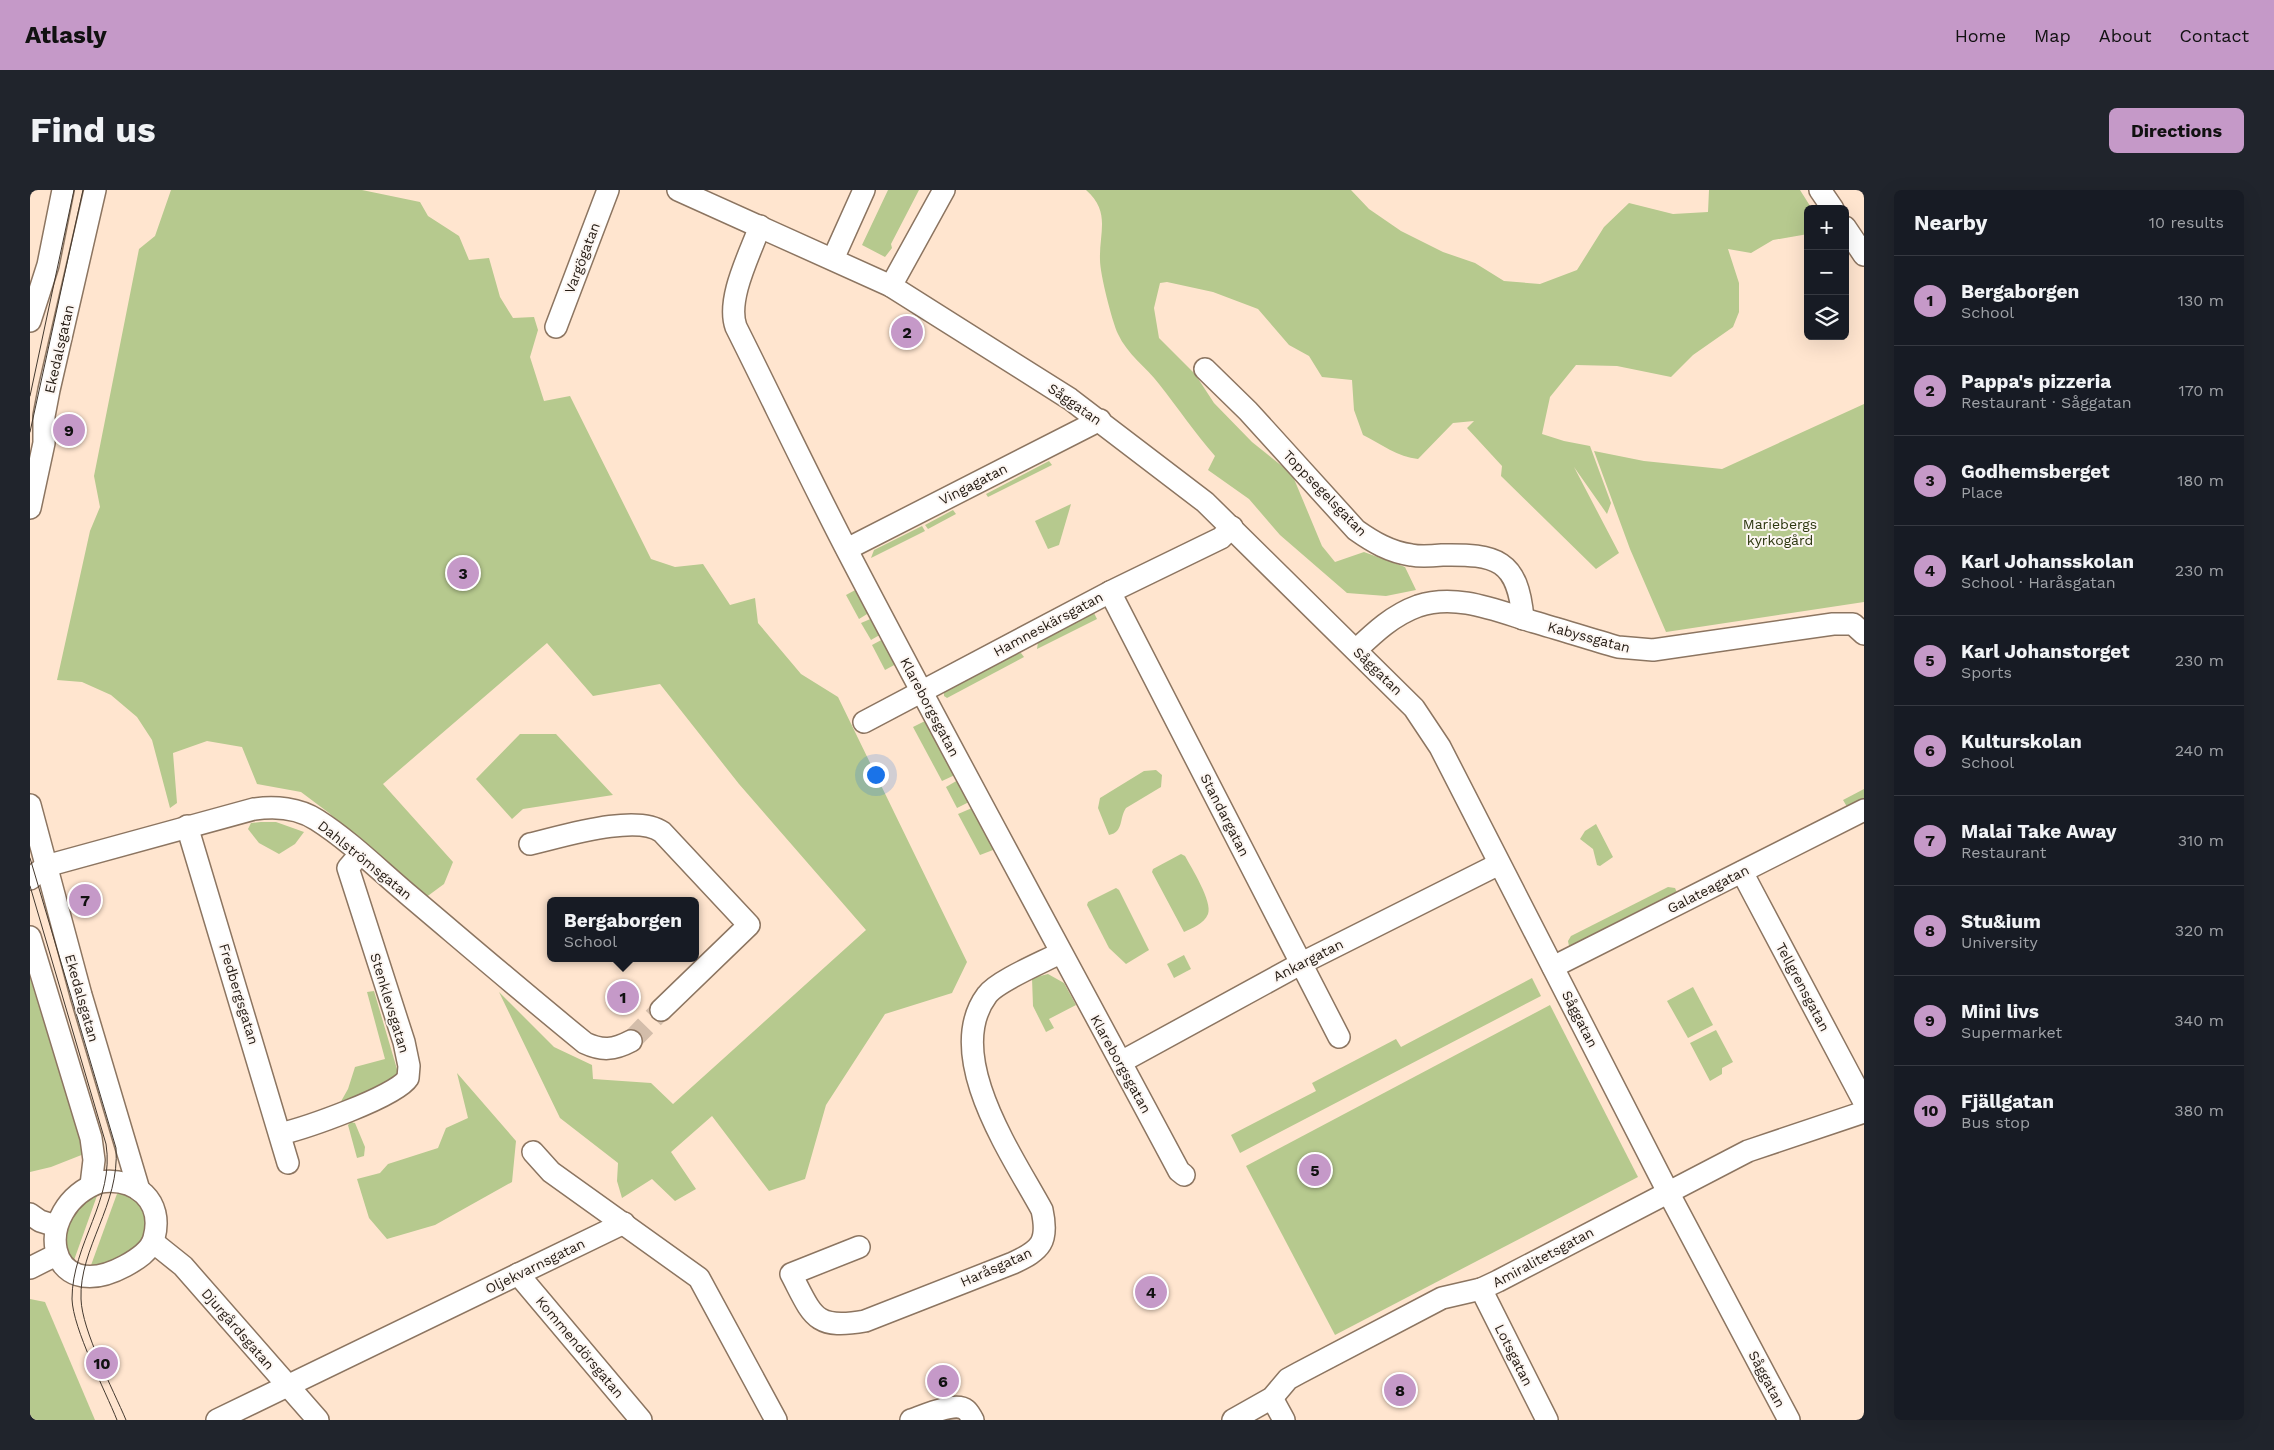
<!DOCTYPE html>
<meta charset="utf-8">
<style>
body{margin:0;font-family:"Work Sans",sans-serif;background:#20242c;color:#f1f3f6}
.controls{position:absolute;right:15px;top:15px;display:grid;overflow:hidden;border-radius:8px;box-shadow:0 5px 20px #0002}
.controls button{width:45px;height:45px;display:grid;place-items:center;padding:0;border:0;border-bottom:1px solid #363941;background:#171b24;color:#f1f3f6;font:25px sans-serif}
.you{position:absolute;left:845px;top:584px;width:18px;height:18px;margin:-12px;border:4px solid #fff;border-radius:50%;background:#1a73e8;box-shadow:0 0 0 8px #1a73e833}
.badge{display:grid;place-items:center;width:32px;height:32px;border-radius:50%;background:#c599c8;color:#111;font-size:16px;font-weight:700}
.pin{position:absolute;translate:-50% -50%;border:2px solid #fff;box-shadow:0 1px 5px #0006}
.popup{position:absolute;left:517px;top:707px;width:152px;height:65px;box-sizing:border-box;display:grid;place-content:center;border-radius:8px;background:#171b24;filter:drop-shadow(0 1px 4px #0005);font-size:16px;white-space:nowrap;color:#9ea1a6}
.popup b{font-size:19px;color:#f1f3f6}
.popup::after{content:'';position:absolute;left:50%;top:100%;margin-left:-10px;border:10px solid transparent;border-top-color:#171b24}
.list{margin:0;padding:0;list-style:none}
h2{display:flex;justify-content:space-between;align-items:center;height:65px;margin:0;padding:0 20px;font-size:21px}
h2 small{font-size:16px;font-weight:400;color:#9ea1a6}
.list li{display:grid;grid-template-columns:32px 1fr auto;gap:15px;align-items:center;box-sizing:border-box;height:90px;padding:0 20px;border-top:1px solid #363941}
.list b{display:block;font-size:19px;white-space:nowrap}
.list p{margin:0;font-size:16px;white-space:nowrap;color:#9ea1a6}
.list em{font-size:16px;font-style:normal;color:#9ea1a6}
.icon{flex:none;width:28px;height:28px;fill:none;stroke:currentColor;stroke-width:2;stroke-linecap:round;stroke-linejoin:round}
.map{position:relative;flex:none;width:1834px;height:1230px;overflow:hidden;border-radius:8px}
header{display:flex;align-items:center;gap:30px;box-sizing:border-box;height:70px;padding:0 25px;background:#c599c8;color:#111}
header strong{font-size:24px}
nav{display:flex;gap:28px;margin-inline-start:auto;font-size:18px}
.intro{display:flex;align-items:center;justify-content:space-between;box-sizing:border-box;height:120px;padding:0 30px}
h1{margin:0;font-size:35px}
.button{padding:12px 22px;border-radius:8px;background:#c599c8;color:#111;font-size:18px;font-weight:700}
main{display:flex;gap:30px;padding:0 30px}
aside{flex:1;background:#171b24;border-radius:8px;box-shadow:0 5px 20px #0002}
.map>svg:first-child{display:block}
.green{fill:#b6c98e}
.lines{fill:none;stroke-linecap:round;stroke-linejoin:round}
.minor-tunnel{stroke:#d3bdaa;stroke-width:21;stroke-dasharray:21 11;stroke-linecap:butt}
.minor-casing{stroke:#8c7561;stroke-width:24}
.minor{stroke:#fff;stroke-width:21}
.tram{stroke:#44392f;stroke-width:1}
.labels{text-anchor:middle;stroke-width:4;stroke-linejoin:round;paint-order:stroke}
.street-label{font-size:14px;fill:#251c14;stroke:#fcf6f2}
.park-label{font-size:14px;fill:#2d3710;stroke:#fcf6f2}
</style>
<header>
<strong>Atlasly</strong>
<nav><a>Home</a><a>Map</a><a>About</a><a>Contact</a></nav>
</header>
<div class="intro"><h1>Find us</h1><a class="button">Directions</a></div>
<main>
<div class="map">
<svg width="1834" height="1230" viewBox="0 0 1834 1230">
<rect width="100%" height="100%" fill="#ffe5cf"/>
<g class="green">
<polygon points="141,0 332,0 390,12 398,26 429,46 439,70 459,68 470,107 483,128 504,127 508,140 500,167 514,211 540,206 621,369 645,377 673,374 700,415 725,408 728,433 771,484 808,507 937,772 922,803 855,824 796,915 775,989 739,1001 682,926 641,962 666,999 645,1011 622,989 592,1008 587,991 588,973 530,928 469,802 524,857 562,875 563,889 621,893 643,914 836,740 709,594 630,494 563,506 517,453 353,594 423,672 414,694 395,708 299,623 271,602 227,594 212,557 177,551 143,563 147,613 140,618 122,550 107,527 81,505 52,492 27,490 60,341 70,317 64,286 109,59 125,46"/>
<polygon points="858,0 889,0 861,54 862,58 855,67 832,55"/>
<path d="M1056,0H1321L1339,19L1371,41L1413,62L1445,73L1474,91L1510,94L1547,80L1574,37L1599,13L1643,24L1678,22L1679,0H1770L1782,19H1778V44L1743,50L1721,63L1698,59L1709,93V122L1703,137L1663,165L1641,187L1587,176L1546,175L1520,207L1512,244L1534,251L1560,256L1581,313L1577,324L1544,277L1589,363L1566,379L1471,286L1472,276L1437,238L1444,231L1423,233L1388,269C1368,267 1351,254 1333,245L1324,220L1322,190L1292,187L1279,166L1259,155L1228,119L1183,102L1137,92L1130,93L1124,118L1129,148L1165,184L1184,213L1222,252L1262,284L1292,356L1305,372L1334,362L1375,377L1386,400L1356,406L1317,403L1250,345L1219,309L1178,280L1185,266C1165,243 1148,218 1129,194C1116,177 1097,164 1088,144C1082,131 1070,84 1070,70C1069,42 1081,22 1056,0Z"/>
<polygon points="1834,214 1834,412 1636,442 1600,359 1564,261 1614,271 1692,279"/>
<polygon points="1019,271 1022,275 958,307 956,304"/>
<polygon points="1041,314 1029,355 1018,359 1005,331"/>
<polygon points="923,320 926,324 898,339 895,335"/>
<polygon points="892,336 895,341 841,368 844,360"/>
<polygon points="829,398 842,421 829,429 816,405"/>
<polygon points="1064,423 1067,429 1007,459 1008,452"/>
<polygon points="845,427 853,443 841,450 831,433"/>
<polygon points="855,448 868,473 855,480 842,455"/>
<polygon points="991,463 994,467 917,508 914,506 914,501 984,464"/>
<polygon points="895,531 927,584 912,591 883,537"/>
<polygon points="490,544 526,544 583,605 493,619 482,629 446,589"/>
<path d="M1126,580L1132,585L1131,597L1096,618C1089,628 1094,642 1079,645L1068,618L1070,608L1114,581Z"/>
<polygon points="928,590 939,612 927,618 916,597"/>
<polygon points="1834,599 1834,613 1819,620 1813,610"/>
<polygon points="942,618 963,657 963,660 950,665 928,624"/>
<polygon points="231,632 246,632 274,642 265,654 249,664 229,653 218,639 221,633"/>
<polygon points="1566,634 1583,667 1570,676 1567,675 1563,659 1550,649 1555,641"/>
<path d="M1151,664L1155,666C1161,677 1183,712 1178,724C1174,734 1162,738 1154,742L1122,682L1123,679Z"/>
<polygon points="1638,697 1645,698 1648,705 1542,757 1539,756 1538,751 1541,746"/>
<polygon points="1086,698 1089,700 1119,760 1096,774 1079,758 1057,715 1058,712"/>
<polygon points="1154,765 1161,779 1144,788 1137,774"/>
<polygon points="1018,784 1034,793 1046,815 1019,829 1024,838 1016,842 1003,816 1002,788"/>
<polygon points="0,787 54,964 21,977 0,982"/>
<polygon points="1502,788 1511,806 1210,963 1201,945 1286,901 1282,893 1366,849 1371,857"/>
<polygon points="1663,797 1683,835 1658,848 1637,811"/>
<polygon points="344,801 369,886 309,915 318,899 325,877 355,869 337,802"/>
<polygon points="1520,815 1608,987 1305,1145 1216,976"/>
<polygon points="1686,840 1703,872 1692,878 1692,884 1680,891 1660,853"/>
<polygon points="427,883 486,951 482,992 405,1035 357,1049 339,1028 327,989 350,983 358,974 408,958 416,938 438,928"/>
<polygon points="321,932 325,933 335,957 334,966 327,968 318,935"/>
<polygon points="88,1001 105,1007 117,1024 114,1051 101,1064 60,1078"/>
<path d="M68,1003L43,1073C29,1057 36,1032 49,1017C54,1011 62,1007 68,1003Z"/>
<polygon points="0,1109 15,1112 65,1230 0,1230"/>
</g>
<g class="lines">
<polyline class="minor-tunnel" points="601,851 631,820"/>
<defs>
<g id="minor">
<polyline points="648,0 861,96 1040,209 1175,312 1384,518 1410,557 1638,1002 1759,1230"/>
<polyline points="1790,0 1803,19"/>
<path d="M730,36C720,64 696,109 706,137C744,213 780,289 819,364C927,571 1039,775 1149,981L1154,985"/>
<polyline points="1815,37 1834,65"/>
<polyline points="803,69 834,0"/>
<polyline points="861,96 914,0"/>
<polyline points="0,131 18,75 33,0"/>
<polyline points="526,137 578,0"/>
<path d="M1175,179L1218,221L1326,340C1343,352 1360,362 1381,365C1391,367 1402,366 1412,365C1466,364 1488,369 1493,429"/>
<polyline points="0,318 14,253 14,226 19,200 65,0"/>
<polyline points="817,359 1070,230"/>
<polyline points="1080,402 1309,847"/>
<path d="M1326,460C1345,442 1363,425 1388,416C1427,403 1467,421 1504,432C1532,440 1560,449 1588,457L1623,460L1803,434H1823L1834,444"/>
<polyline points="834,532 1080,402 1191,348 1202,337"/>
<polyline points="0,615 51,805 109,1000"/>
<polyline points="157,636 258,973"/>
<path d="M500,654C531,647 606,623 632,642L719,735L631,820"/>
<polyline points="1712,682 1834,912"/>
<path d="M0,689L16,676L224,619C245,616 269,618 287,630C320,651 350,681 381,707C439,756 496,805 555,853C572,861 584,860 601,851"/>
<polyline points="0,747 61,948 64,970 61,995"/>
<polyline points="1523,777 1834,620"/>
<polyline points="1091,872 1272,773 1469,674"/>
<path d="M250,944C275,938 366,907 378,888L379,876L374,852L318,678L330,664"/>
<polyline points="503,962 521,982 669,1088 746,1230"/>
<path d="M70,992C106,987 134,1011 124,1048C121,1061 106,1070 95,1076C15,1119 0,1018 70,992Z"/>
<polyline points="0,1024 10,1031 26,1036"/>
<polyline points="123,1052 153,1076 288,1230"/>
<path d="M829,1057L761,1084C783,1126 784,1140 835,1131L983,1073C1011,1060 1019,1052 1012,1020C982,965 912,865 957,805C967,791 1013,772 1030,763"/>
<polyline points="0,1078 26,1065"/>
<polyline points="488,1084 611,1230"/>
<polyline points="1451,1099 1517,1230"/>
<polyline points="1242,1208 1254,1230"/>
<polyline points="187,1230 594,1033"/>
<path d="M881,1230C893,1226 926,1211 936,1220C939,1222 941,1227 943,1230"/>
<polyline points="1203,1230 1242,1208 1258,1189 1269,1183 1412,1108 1451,1099 1468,1091 1718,961 1834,922"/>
</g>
</defs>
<use href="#minor" class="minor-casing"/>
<use href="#minor" class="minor"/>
<g class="tram">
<polyline points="0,206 44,0"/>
<polyline points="0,242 53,0"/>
<path d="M0,668L86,958C90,1015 49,1058 51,1109C52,1141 83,1199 96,1230"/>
<path d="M0,696L76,954C85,1009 42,1054 42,1109C43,1139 75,1200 87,1230"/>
</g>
</g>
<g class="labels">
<g class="street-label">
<text transform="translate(552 68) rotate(-69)" y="5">Vargögatan</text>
<text transform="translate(29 159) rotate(-77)" y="5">Ekedalsgatan</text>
<text transform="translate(1045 214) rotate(35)" y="5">Såggatan</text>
<text transform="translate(943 294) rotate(-27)" y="5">Vingagatan</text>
<text transform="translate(1295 303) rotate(46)" y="5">Toppsegelsgatan</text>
<text transform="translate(1018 434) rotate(-28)" y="5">Hamneskärsgatan</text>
<text transform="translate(1559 447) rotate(15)" y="5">Kabyssgatan</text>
<text transform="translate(1348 481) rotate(44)" y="5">Såggatan</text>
<text transform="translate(900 517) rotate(62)" y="5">Klareborgsgatan</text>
<text transform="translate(1195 625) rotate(63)" y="5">Standargatan</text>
<text transform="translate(335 670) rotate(39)" y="5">Dahlströmsgatan</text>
<text transform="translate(1678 699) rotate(-27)" y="5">Galateagatan</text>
<text transform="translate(1278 770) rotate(-27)" y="5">Ankargatan</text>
<text transform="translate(1773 797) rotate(62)" y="5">Tellgrensgatan</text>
<text transform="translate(209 804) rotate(73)" y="5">Fredbergsgatan</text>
<text transform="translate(52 808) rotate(74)" y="5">Ekedalsgatan</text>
<text transform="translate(360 813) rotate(73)" y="5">Stenklevsgatan</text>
<text transform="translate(1550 829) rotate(63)" y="5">Såggatan</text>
<text transform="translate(1091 874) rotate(61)" y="5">Klareborgsgatan</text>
<text transform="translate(1513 1067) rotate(-28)" y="5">Amiralitetsgatan</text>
<text transform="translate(505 1076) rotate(-26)" y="5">Oljekvarnsgatan</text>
<text transform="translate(966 1077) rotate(-24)" y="5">Haråsgatan</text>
<text transform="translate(208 1139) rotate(49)" y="5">Djurgårdsgatan</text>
<text transform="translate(550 1157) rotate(50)" y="5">Kommendörsgatan</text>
<text transform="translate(1484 1165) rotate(63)" y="5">Lotsgatan</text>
<text transform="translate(1737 1189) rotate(62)" y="5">Såggatan</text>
</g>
<g class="park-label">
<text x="1750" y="339">Mariebergs<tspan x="1750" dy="16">kyrkogård</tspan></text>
</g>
</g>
</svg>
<div class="controls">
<button>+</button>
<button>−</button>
<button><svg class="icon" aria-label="layers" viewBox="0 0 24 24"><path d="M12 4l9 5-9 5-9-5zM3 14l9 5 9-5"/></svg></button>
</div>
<div class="you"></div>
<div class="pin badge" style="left:593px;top:807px">1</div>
<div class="popup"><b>Bergaborgen</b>School</div>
<div class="pin badge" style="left:877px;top:142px">2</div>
<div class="pin badge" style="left:433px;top:383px">3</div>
<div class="pin badge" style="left:1121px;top:1102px">4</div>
<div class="pin badge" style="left:1285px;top:980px">5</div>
<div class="pin badge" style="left:913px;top:1191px">6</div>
<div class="pin badge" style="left:55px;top:710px">7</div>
<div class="pin badge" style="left:1370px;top:1200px">8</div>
<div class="pin badge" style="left:39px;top:240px">9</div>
<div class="pin badge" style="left:72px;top:1173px">10</div>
</div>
<aside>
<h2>Nearby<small>10 results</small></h2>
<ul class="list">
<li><span class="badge">1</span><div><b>Bergaborgen</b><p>School</p></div><em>130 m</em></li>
<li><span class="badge">2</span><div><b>Pappa's pizzeria</b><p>Restaurant · Såggatan</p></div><em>170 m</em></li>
<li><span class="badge">3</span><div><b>Godhemsberget</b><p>Place</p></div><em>180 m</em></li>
<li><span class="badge">4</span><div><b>Karl Johansskolan</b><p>School · Haråsgatan</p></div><em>230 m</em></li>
<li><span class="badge">5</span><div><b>Karl Johanstorget</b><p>Sports</p></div><em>230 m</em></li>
<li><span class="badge">6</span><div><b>Kulturskolan</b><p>School</p></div><em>240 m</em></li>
<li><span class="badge">7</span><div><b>Malai Take Away</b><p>Restaurant</p></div><em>310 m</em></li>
<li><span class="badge">8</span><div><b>Stu&amp;ium</b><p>University</p></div><em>320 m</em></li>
<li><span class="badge">9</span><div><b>Mini livs</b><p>Supermarket</p></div><em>340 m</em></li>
<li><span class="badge">10</span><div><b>Fjällgatan</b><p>Bus stop</p></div><em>380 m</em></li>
</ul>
</aside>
</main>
